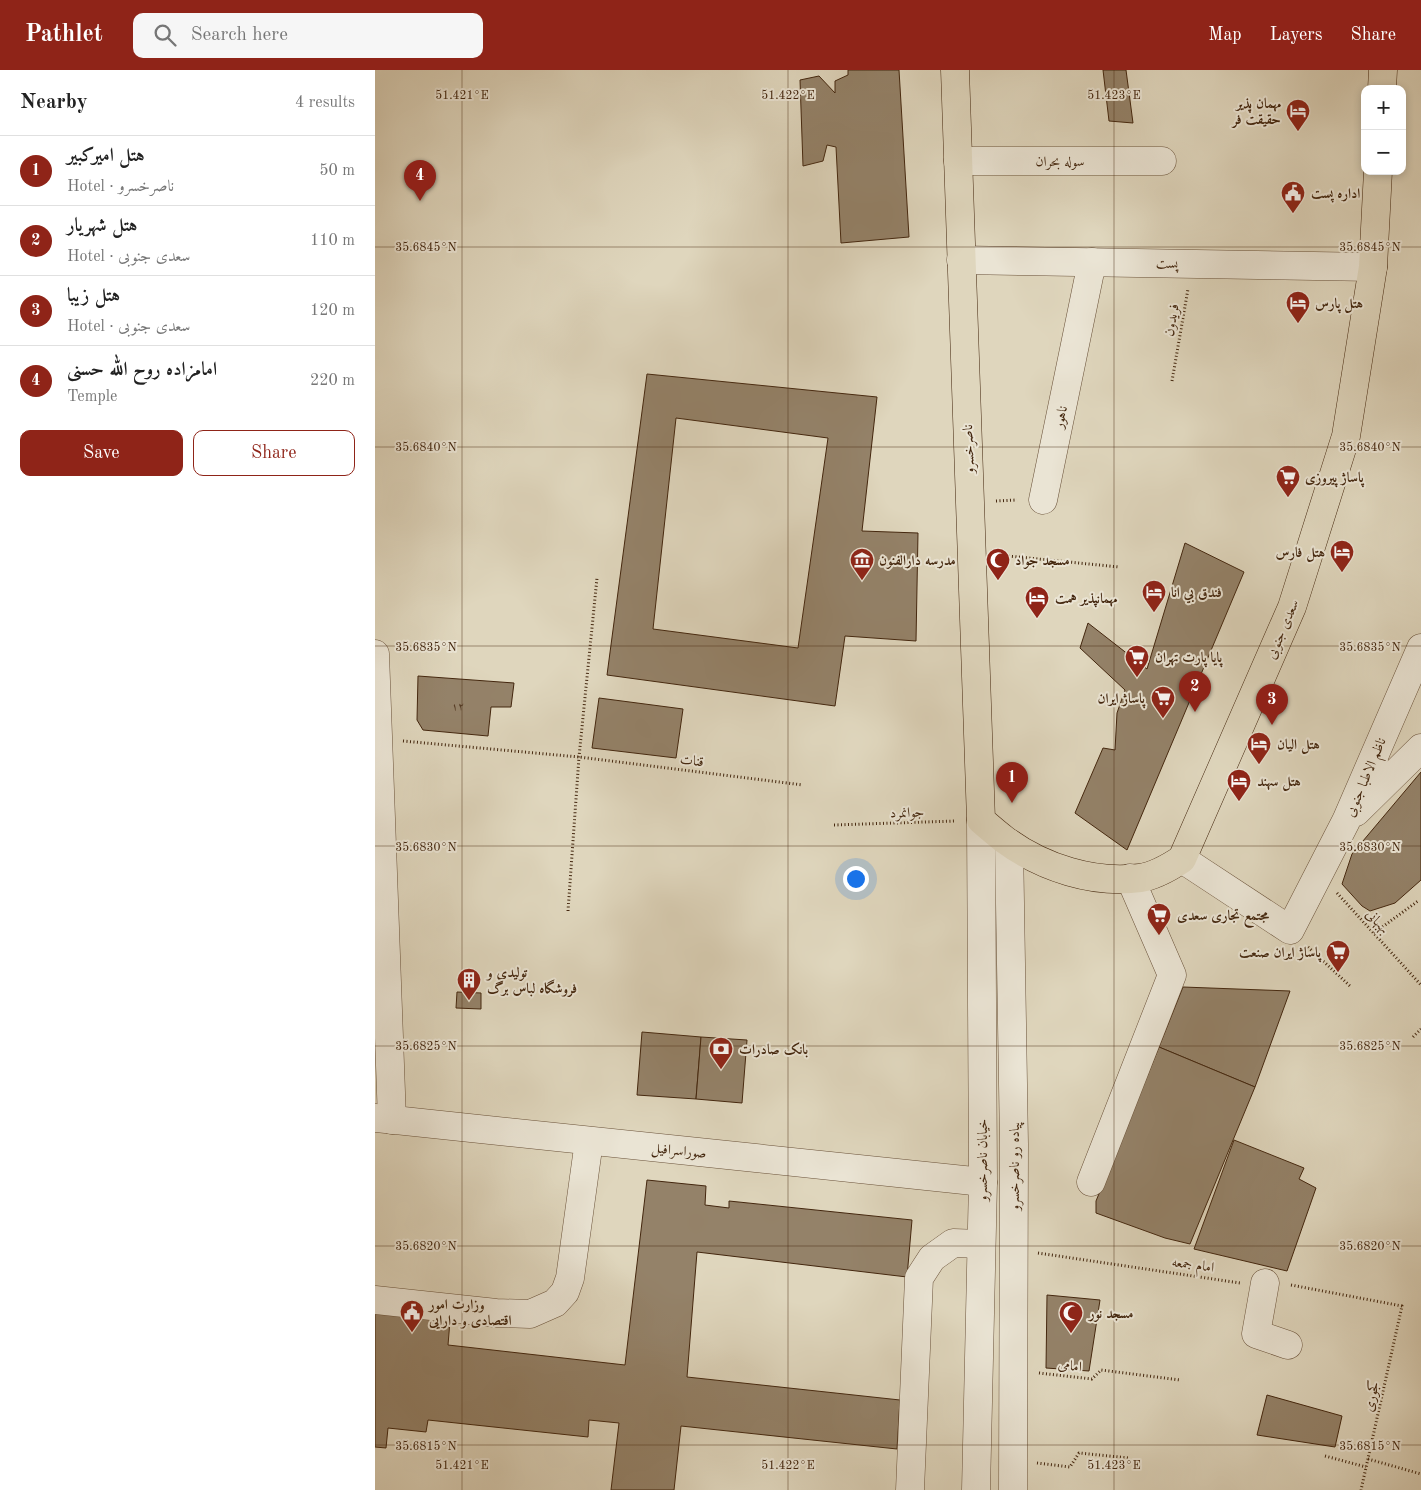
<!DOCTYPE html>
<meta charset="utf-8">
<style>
body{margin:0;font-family:"Old Standard TT",Amiri,serif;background:#f6f6f6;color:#222}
.controls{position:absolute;right:15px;top:15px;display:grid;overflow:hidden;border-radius:10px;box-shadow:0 2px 8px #0003}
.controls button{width:45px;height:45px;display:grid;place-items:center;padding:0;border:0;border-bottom:1px solid #e0e0e0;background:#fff;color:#222;font:25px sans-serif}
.you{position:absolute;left:480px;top:808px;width:18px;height:18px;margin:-12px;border:4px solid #fff;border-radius:50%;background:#1a73e8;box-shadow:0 0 0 8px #1a73e833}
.badge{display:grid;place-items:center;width:32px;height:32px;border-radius:50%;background:#8f2418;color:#fff;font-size:16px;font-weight:700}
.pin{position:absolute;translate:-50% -41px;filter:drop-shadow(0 1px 2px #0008)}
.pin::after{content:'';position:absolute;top:26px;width:18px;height:15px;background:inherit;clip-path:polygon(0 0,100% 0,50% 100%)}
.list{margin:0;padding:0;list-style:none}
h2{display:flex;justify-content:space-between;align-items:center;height:65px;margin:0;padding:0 20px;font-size:21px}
h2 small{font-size:16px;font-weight:400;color:#767676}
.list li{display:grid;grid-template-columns:32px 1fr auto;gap:15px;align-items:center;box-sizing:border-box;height:70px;padding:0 20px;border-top:1px solid #e0e0e0}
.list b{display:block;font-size:19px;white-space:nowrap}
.list p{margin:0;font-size:16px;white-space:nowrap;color:#767676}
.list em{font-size:16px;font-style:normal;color:#767676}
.actions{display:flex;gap:10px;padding:15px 20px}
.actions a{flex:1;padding:11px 0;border:1px solid #8f2418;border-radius:10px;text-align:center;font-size:18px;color:#8f2418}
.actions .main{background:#8f2418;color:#fff}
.icon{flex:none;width:28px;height:28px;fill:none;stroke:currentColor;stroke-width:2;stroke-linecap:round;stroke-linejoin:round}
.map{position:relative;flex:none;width:1046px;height:1420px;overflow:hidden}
header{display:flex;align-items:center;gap:30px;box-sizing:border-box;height:70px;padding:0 25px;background:#8f2418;color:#fff}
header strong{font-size:24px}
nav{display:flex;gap:28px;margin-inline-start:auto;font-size:18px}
.search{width:350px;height:45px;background:#f6f6f6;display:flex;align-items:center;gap:12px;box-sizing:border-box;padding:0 18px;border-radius:10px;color:#767676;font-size:19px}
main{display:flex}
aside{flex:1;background:#fff}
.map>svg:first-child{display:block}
.building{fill:#948269;stroke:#43260e;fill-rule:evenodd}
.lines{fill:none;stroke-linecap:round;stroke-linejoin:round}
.minor-casing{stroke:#6a523a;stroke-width:29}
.major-casing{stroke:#43260e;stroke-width:29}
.path{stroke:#43260e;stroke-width:3;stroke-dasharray:1 2.5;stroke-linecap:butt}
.minor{stroke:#eae4d4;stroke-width:28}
.major{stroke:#dfd6bd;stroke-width:28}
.ticks{fill:none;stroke:#43260e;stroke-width:1;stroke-opacity:0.45}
.labels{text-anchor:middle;stroke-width:4;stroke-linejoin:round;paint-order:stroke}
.number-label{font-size:11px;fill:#573d25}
.poi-label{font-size:14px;font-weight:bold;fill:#43260e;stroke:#eae4d4;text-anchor:start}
.street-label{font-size:14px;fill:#43260e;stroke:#eae4d4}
.ticks-label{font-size:12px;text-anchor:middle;fill:#43260e;stroke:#eae4d4;stroke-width:4;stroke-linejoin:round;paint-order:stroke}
</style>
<header>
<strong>Pathlet</strong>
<div class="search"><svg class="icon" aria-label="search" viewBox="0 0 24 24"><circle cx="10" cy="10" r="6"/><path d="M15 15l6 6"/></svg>Search here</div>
<nav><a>Map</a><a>Layers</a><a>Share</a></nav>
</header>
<main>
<aside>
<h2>Nearby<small>4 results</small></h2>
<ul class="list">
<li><span class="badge">1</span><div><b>هتل امیرکبیر</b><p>Hotel · ناصرخسرو</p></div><em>50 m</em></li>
<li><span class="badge">2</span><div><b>هتل شهریار</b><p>Hotel · سعدی جنوبی</p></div><em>110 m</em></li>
<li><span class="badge">3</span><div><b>هتل زیبا</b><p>Hotel · سعدی جنوبی</p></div><em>120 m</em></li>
<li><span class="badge">4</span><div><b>امامزاده روح الله حسنی</b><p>Temple</p></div><em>220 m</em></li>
</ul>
<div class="actions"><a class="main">Save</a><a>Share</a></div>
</aside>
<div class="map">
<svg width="1046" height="1420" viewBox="0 0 1046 1420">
<rect width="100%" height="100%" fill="#dfd6bd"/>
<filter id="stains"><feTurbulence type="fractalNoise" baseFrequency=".004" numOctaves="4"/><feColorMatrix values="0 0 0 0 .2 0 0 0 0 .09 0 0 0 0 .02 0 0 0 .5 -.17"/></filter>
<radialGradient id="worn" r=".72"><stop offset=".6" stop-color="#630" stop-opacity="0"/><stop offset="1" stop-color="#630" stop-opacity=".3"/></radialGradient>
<g class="building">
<polygon points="473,0 524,0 534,167 466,173 461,77 452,75 448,91 428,96 425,10 444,6 460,23 460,11 473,5"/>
<polygon points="728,0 751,0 758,53 734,51"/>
<path d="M272,304L502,327L487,461L543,463L541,571L470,566L460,636L232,605ZM301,348L453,368L423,578L278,559Z"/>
<polygon points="810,473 869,502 752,780 700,743 728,678 740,680 742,643 750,620 705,578 713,553 772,599"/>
<polygon points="43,606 139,613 136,637 116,637 113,666 48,660 42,650"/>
<polygon points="224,628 308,639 301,688 217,678"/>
<polygon points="1046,702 1046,810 1020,833 995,841 987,836 967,814 977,784"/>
<polygon points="808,917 915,921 880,1017 784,977"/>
<polygon points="82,922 106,923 106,939 81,938"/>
<polygon points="267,962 326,967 321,1029 262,1025"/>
<polygon points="326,967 372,970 367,1033 321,1029"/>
<polygon points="784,977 880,1017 815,1174 790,1168 721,1143 721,1131"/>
<polygon points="859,1070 929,1098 924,1109 941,1118 912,1201 819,1179"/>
<polygon points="272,1110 331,1116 330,1135 354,1138 354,1131 537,1150 532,1207 322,1182 312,1307 525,1330 522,1379 306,1356 299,1420 236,1420 244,1353 214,1350 213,1367 53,1350 51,1362 13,1358 11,1378 0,1377 0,1242 75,1251 73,1275 250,1295"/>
<polygon points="672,1225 725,1230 714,1301 671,1298"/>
<polygon points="892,1325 967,1346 960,1377 882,1365"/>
</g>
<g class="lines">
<defs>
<g id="minor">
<polyline points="583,91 787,91"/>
<polyline points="586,190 998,197"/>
<polyline points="668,430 717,192"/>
<polyline points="0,584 17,1050"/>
<polyline points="981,742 1046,678"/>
<polyline points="634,773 639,1074 638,1420"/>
<polyline points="807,789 915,860 971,751 1046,578"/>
<polyline points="0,1048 608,1112"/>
<polyline points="716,1112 797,905 755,808"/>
<polyline points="890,1213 881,1264 913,1275"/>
<polyline points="0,1230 121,1243 155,1244 180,1233 190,1222 195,1208 214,1071"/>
<polyline points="535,1420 544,1208 557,1188 578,1173 606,1174"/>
<polyline points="601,1420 608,1112 606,750"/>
</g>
<g id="major">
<path d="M580,0L606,750C614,757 622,764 630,770C668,798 719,814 765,808C780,806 795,797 807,789L917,537L971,366L998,197L1003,101"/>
<polyline points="1007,19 1008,0"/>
</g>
</defs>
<use href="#minor" class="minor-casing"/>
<use href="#major" class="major-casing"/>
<g class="path">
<polyline points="797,311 813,219"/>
<polyline points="621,431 642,430"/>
<polyline points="623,485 744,497"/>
<polyline points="28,671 204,687 428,715"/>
<polyline points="459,755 580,751"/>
<polyline points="962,823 1046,915"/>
<polyline points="193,841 204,687 222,508"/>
<polyline points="999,863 1043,831"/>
<polyline points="933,877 975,916"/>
<polyline points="1038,967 1046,959"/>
<polyline points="663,1183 865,1213"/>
<polyline points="916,1215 1027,1236 986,1420"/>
<polyline points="664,1303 717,1309 726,1300 805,1310"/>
<polyline points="950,1386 991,1397"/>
<polyline points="993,1389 1046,1404"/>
<polyline points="662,1393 695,1397 704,1383 754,1388"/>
</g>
<use href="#minor" class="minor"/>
<use href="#major" class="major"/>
</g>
<path class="ticks" d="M87,0V1420M413,0V1420M739,0V1420M0,177H1046M0,377H1046M0,576H1046M0,776H1046M0,976H1046M0,1176H1046M0,1375H1046"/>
<defs>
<symbol id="hotel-pin" viewBox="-11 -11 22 30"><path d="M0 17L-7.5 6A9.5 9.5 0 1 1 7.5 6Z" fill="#8f2418" stroke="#eae4d4"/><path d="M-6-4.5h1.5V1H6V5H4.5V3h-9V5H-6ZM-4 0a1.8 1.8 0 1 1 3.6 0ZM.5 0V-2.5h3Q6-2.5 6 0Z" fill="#fff"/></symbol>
<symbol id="civic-pin" viewBox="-11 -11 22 30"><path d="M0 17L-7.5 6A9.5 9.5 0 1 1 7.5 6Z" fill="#8f2418" stroke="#eae4d4"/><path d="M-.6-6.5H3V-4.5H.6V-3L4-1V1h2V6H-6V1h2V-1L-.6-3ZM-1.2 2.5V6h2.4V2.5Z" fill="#fff"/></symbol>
<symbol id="supermarket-pin" viewBox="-11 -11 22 30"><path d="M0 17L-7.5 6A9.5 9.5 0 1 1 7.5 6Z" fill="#8f2418" stroke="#eae4d4"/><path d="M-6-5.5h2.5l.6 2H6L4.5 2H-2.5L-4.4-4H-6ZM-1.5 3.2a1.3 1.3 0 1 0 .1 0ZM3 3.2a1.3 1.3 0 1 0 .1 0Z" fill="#fff"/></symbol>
<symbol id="museum-pin" viewBox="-11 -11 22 30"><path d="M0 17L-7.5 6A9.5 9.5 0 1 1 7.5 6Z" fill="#8f2418" stroke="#eae4d4"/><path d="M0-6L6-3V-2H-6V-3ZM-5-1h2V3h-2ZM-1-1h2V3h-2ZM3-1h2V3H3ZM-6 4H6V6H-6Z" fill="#fff"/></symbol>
<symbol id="mosque-pin" viewBox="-11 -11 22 30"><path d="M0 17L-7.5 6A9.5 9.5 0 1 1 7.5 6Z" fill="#8f2418" stroke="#eae4d4"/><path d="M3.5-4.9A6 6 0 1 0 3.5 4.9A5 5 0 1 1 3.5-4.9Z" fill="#fff"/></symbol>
<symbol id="building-pin" viewBox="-11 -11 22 30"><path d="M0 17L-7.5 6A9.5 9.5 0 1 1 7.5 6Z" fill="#8f2418" stroke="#eae4d4"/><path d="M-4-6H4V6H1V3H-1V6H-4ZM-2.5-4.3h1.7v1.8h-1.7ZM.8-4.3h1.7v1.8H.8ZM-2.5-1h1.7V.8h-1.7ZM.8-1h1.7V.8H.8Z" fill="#fff"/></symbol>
<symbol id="bank-pin" viewBox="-11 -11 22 30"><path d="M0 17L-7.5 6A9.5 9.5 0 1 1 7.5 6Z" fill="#8f2418" stroke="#eae4d4"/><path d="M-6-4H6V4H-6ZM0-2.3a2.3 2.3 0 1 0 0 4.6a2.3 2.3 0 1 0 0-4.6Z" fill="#fff"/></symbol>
</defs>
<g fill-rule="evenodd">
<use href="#hotel-pin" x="909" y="27" width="28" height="38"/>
<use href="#civic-pin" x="904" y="109" width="28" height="38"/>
<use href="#hotel-pin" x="909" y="219" width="28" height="38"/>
<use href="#supermarket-pin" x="899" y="393" width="28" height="38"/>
<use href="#hotel-pin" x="953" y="468" width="28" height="38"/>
<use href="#museum-pin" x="473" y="476" width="28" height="38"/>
<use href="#mosque-pin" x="609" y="476" width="28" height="38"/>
<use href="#hotel-pin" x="765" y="508" width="28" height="38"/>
<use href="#hotel-pin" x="648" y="514" width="28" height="38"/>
<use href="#supermarket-pin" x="748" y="573" width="28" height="38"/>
<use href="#supermarket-pin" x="774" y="614" width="28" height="38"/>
<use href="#hotel-pin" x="870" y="660" width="28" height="38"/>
<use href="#hotel-pin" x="850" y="697" width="28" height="38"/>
<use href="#supermarket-pin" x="770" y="831" width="28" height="38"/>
<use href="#supermarket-pin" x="949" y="868" width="28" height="38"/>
<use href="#building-pin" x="80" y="896" width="28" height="38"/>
<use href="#bank-pin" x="332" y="965" width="28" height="38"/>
<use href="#civic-pin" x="23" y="1228" width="28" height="38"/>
<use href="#mosque-pin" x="682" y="1229" width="28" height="38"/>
</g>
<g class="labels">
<g class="number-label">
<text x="83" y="640">۱۲</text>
</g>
<g class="poi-label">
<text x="906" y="38" text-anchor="end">مهمان پذیر<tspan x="906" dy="16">حقیقت فر</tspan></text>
<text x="936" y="128">اداره پست</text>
<text x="940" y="238">هتل پارس</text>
<text x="930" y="412">پاساژ پیروزی</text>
<text x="950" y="487" text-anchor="end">هتل فارس</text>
<text x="504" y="495">مدرسه دارالفنون</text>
<text x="640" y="495">مسجد جواد</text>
<text x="796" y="527">فندق بي انا</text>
<text x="680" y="533">مهمانپذیر همت</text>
<text x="780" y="592">پایا پارت تهران</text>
<text x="770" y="633" text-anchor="end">پاساژ ایران</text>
<text x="902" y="679">هتل الیان</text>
<text x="882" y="716">هتل سهند</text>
<text x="802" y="850">مجتمع تجاری سعدی</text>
<text x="946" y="887" text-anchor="end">پاساژ ایران صنعت</text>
<text x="112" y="907">تولیدی و<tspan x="112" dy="16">فروشگاه لباس برگ</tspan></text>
<text x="364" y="984">بانک صادرات</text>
<text x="54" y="1239">وزارت امور<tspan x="54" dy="16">اقتصادی و دارایی</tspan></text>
<text x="714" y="1248">مسجد نور</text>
</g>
<g class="street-label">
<text x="685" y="96">سوله بحران</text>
<text transform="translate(792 193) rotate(1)" y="5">پست</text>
<text transform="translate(796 250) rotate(-80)" y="5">فریدون</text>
<text transform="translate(685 347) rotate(-78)" y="5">ناهور</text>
<text transform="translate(593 379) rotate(-92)" y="5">ناصرخسرو</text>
<text transform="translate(907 559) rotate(-67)" y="5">سعدی جنوبی</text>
<text transform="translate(317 690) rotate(7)" y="5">قنات</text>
<text transform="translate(990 707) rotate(-67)" y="5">ناظم الاطبا جنوبی</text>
<text transform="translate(532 742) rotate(-2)" y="5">جوانمرد</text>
<text transform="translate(1003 851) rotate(47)" y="5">بهبهانی</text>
<text transform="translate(304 1080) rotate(6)" y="5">صوراسرافیل</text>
<text transform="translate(607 1090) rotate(-90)" y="5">خیابان ناصرخسرو</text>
<text transform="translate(639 1096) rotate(-90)" y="5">پیاده رو ناصرخسرو</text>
<text transform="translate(818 1194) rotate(8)" y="5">امام جمعه</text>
<text transform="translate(695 1295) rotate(7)" y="5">امامی</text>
<text transform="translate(996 1326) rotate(-78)" y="5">کجوری</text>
</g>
</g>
<g class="ticks-label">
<text x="87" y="29">51.421°E</text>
<text x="413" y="29">51.422°E</text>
<text x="739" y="29">51.423°E</text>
<text x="51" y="181">35.6845°N</text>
<text x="995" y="181">35.6845°N</text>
<text x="51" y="381">35.6840°N</text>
<text x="995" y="381">35.6840°N</text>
<text x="51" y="581">35.6835°N</text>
<text x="995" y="581">35.6835°N</text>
<text x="51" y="781">35.6830°N</text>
<text x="995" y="781">35.6830°N</text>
<text x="51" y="980">35.6825°N</text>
<text x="995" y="980">35.6825°N</text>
<text x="51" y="1180">35.6820°N</text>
<text x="995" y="1180">35.6820°N</text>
<text x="51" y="1380">35.6815°N</text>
<text x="995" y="1380">35.6815°N</text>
<text x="87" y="1399">51.421°E</text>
<text x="413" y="1399">51.422°E</text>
<text x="739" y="1399">51.423°E</text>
</g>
<rect width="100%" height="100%" filter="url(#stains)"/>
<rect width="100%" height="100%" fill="url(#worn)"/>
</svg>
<div class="controls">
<button>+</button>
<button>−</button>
</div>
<div class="you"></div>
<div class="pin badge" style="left:637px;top:733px">1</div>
<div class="pin badge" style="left:820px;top:642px">2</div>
<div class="pin badge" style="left:897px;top:655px">3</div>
<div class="pin badge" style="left:45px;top:131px">4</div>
</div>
</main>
